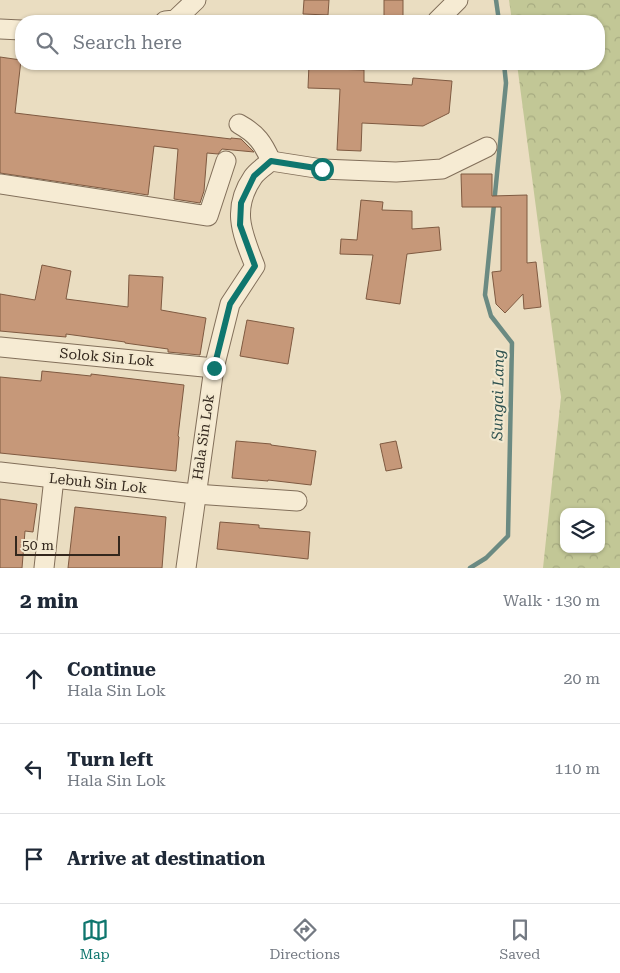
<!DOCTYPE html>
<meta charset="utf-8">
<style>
body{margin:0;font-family:"Roboto Serif",serif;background:#f6f6f7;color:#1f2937}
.controls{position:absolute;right:15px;bottom:15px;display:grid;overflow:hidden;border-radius:10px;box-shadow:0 1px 4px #0004}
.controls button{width:45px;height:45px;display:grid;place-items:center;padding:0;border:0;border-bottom:1px solid #e0e1e3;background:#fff;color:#1f2937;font:25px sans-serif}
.scale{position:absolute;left:15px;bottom:12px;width:105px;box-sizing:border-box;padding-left:5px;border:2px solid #33271d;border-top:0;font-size:14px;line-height:18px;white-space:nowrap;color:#33271d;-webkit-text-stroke:4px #f2e8cf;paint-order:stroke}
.stop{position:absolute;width:15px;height:15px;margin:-11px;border:4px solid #0f766e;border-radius:50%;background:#fff}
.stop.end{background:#0f766e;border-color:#fff;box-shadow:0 1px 5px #0008}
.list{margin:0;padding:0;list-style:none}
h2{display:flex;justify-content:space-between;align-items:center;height:65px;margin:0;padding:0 20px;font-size:21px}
h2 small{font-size:16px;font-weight:400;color:#747a83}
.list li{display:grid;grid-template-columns:32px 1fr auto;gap:15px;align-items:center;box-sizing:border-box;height:90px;padding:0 20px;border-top:1px solid #e0e1e3}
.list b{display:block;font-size:19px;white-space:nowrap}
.list p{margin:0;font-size:16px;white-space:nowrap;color:#747a83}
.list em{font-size:16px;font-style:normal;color:#747a83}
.icon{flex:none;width:28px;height:28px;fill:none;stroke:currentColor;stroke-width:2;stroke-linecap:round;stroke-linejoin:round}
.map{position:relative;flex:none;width:620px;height:568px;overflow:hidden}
.search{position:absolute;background:#fff;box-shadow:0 1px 4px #0004;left:15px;right:15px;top:15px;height:55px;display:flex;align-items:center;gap:12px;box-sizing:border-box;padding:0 18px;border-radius:20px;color:#747a83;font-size:19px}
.sheet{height:335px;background:#fff}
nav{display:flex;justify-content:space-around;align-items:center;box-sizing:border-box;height:70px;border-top:1px solid #e0e1e3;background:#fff;font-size:14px;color:#747a83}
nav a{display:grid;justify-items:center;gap:2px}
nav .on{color:#0f766e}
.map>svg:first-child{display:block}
.forest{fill:url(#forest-crowns);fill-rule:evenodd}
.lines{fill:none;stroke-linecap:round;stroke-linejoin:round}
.stream{stroke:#6b8a82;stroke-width:4.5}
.building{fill:#c69879;stroke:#7f5a41}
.minor-casing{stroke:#826f5a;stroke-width:21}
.minor{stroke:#f6ebd3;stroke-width:19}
.route{stroke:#0f766e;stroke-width:6}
.labels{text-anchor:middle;stroke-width:4.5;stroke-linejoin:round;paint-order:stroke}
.street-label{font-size:14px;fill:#33271d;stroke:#f2e8cf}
.water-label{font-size:15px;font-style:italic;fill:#2d514f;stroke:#f2e8cf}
</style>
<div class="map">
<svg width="620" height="568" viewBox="0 0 620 568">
<defs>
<pattern id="forest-crowns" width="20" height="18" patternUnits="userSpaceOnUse" patternTransform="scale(1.25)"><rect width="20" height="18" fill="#c2c796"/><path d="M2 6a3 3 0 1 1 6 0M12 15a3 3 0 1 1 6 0" fill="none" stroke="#a7ab81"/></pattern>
</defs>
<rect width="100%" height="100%" fill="#eaddc1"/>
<path class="forest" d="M509,0H620V568H543L561,397L517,64H599V21H512ZM564,512H601V549H564Z"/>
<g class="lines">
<g class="stream">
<polyline points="496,0 499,21"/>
<polyline points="470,568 486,558 508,536 512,343 491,316 485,295 506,83 504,64"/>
</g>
</g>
<g class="building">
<polygon points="304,0 329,0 328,15 303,14"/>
<rect x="384" y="0" width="19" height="21"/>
<polygon points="0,57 21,60 15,113 231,139 231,138 241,139 254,152 222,149 218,154 207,153 204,191 200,203 174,199 178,149 154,146 148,195 0,173"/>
<polygon points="309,64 332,64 331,69 364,70 364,82 412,85 413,78 452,81 449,113 423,126 362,123 361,151 337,150 340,89 308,88"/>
<polygon points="461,174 492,174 492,196 527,195 527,263 536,262 541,307 524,309 523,294 505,313 496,304 492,272 501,271 501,207 462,207"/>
<polygon points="361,200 383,202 382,210 412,211 412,229 439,227 441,250 407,254 400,304 366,299 373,255 340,254 341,239 357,240"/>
<polygon points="42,265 71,271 66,299 128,307 129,275 163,277 161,310 206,318 200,355 168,352 168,349 125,343 125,342 66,334 66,337 0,331 0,294 35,300"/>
<polygon points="247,320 294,328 288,364 240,356"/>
<polygon points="42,371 91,376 91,374 184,385 178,436 179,437 176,471 0,453 0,377 41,381"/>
<polygon points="236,441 271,444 271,445 316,451 311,485 268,480 268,481 232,478"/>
<polygon points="396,441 402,468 386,471 380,444"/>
<polygon points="0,499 37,504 33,532 25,531 22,568 0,568"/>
<polygon points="75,507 166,517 162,568 68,568"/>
<polygon points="220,522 259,525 259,528 310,532 308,559 217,549"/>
</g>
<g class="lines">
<defs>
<g id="minor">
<polyline points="165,21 175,20 196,0"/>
<polyline points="437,21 458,0"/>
<polyline points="0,29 21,30"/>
<path d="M239,124C257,134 263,143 271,161"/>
<polyline points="0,184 208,216 226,161"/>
<polyline points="0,347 214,368"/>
<polyline points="0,472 195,494 297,501"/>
<polyline points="44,568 54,478"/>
<path d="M186,568L214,368L230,304L255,266C242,233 231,209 253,177C257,171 265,166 271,161L322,169L396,172L442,169L487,147"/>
</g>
</defs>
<use href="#minor" class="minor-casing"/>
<use href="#minor" class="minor"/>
</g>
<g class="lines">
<polyline class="route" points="214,368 230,304 255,266 240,225 241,203 254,176 271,161 322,169"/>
</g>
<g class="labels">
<g class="street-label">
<text transform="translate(107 357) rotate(5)" y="5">Solok Sin Lok</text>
<text transform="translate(203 437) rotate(-82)" y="5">Hala Sin Lok</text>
<text transform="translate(98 483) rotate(6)" y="5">Lebuh Sin Lok</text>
</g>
<g class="water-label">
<text transform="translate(498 395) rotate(-89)" y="5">Sungai Lang</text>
</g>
</g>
</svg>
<div class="controls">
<button><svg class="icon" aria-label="layers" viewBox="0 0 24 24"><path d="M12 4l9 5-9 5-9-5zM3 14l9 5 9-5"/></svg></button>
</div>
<div class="scale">50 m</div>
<div class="stop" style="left:322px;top:169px"></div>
<div class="stop end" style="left:214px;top:368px"></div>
<div class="search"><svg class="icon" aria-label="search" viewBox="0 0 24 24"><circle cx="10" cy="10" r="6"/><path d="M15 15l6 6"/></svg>Search here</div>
</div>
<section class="sheet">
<h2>2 min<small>Walk · 130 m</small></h2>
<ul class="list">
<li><svg class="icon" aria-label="ahead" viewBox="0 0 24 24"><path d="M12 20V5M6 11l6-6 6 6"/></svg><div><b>Continue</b><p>Hala Sin Lok</p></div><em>20 m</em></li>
<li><svg class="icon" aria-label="left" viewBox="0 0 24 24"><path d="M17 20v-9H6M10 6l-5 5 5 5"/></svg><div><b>Turn left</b><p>Hala Sin Lok</p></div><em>110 m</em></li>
<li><svg class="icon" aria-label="arrive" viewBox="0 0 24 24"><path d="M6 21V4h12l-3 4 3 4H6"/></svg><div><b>Arrive at destination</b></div></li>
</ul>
</section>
<nav>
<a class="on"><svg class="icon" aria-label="map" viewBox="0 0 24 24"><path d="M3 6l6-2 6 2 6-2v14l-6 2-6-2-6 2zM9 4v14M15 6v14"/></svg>Map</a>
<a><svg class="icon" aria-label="directions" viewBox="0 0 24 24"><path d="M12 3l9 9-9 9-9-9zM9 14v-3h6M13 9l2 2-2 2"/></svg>Directions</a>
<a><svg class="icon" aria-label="saved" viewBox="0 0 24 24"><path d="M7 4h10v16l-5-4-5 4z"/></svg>Saved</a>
</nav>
